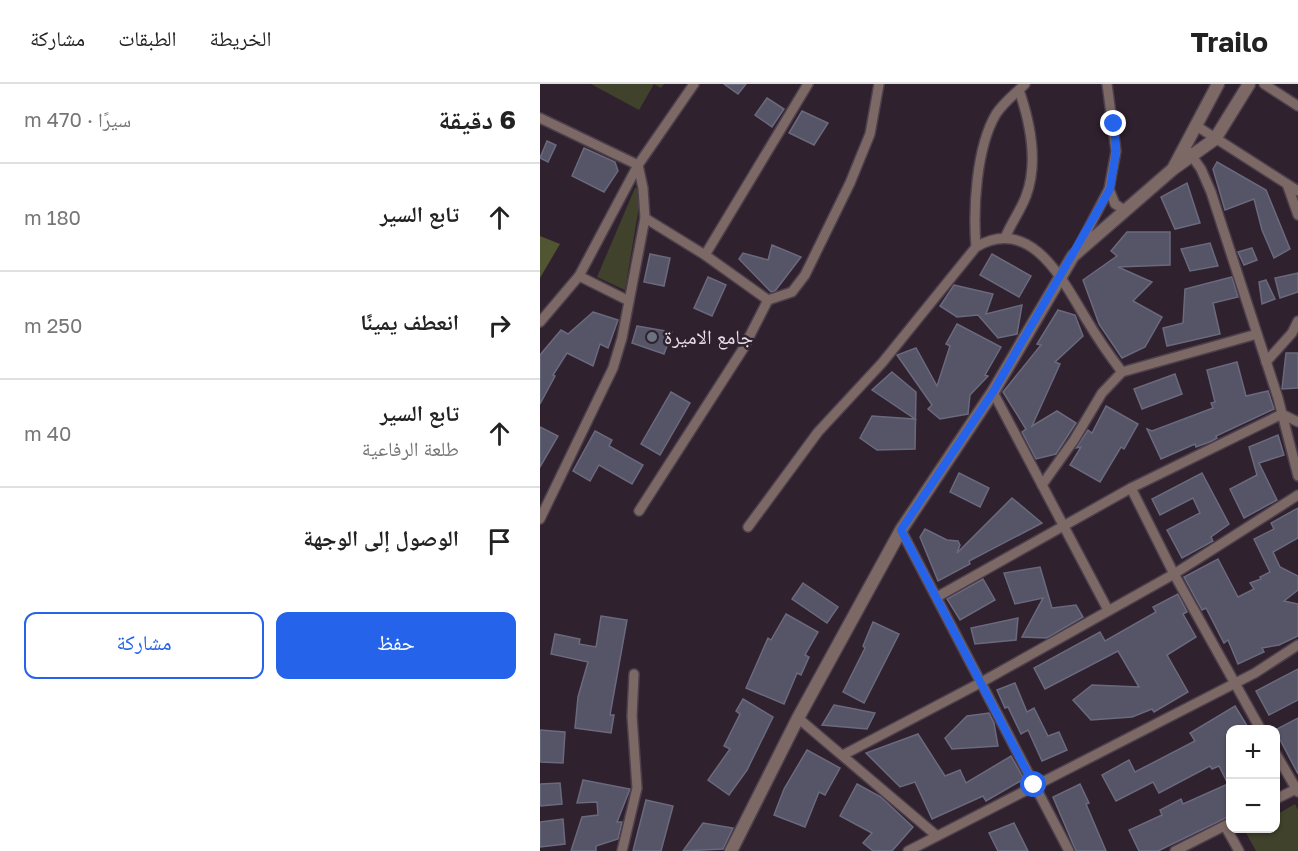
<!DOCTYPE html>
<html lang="ar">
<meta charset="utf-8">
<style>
body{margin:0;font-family:"Golos Text","Noto Naskh Arabic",sans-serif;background:#f6f6f6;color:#222;direction:rtl}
.controls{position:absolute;right:18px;bottom:18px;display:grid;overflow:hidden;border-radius:12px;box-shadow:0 2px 4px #0004}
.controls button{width:54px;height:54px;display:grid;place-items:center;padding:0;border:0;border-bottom:2px solid #e0e0e0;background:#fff;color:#222;font:30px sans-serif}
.stop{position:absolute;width:18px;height:18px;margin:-14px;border:4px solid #2563eb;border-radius:50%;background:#fff}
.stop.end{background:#2563eb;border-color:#fff;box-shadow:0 2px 6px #0008}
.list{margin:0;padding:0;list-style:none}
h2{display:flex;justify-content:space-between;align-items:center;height:78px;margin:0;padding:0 24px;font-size:26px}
h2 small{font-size:20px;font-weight:400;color:#767676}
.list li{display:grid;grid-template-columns:39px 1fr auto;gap:18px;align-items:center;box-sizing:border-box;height:108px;padding:0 24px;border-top:2px solid #e0e0e0}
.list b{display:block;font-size:22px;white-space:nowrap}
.list p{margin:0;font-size:20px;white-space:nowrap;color:#767676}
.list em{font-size:20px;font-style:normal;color:#767676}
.actions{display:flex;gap:12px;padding:18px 24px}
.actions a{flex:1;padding:14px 0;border:2px solid #2563eb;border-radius:12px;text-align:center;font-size:21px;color:#2563eb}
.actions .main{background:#2563eb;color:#fff}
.icon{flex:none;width:33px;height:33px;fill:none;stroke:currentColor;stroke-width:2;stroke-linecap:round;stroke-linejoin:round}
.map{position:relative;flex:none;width:758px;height:767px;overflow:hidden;direction:ltr}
header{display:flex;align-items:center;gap:36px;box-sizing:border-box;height:84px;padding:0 30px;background:#fff;border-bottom:2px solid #e0e0e0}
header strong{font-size:28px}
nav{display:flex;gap:33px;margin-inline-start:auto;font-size:21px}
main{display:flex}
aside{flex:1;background:#fff}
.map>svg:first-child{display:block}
.green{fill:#40422b}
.forest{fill:#515531}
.building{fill:#565568;stroke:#6a697d;stroke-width:1.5}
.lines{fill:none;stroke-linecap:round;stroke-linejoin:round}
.minor-casing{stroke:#4d3f4c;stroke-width:12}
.tertiary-casing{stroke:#4d3f4c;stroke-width:15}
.minor{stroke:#7c6966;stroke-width:9}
.tertiary{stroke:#7c6966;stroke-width:12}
.route{stroke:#2563eb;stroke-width:8}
.worship-dot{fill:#6b7280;stroke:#2f212e;stroke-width:2}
.labels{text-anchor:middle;stroke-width:5;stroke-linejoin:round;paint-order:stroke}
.poi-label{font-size:20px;fill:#e8dee7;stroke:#2f212e;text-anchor:start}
</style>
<header>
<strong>Trailo</strong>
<nav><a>الخريطة</a><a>الطبقات</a><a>مشاركة</a></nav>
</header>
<main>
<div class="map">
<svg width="758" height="767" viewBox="0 0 758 767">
<rect width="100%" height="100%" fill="#2f212e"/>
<g class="green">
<polygon points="51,0 124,0 121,4 114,0 99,26"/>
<polygon points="95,104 102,105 85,206 57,193"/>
<polygon points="755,720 758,726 758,767 716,767 705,747 736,744 736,731"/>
</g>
<polygon class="forest" points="0,152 20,160 0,194"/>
<g class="building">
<polygon points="184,0 206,0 198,10"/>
<polygon points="227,14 244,25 232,43 215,31"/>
<polygon points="262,27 288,39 274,61 249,49"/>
<polygon points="7,57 16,61 8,78 0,74"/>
<polygon points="44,64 75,78 78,87 64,108 32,92"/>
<polygon points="677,78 726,106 750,165 734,174 722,146 714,115 685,126 673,85"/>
<polygon points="647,99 660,139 635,145 621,113"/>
<polygon points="587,148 630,148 630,181 578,183 612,198 593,217 622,233 605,263 582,274 559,240 543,196 577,172 571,167"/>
<polygon points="670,159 678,182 650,187 641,165"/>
<polygon points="232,161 261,173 235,207 231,208 199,175 203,169 228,176"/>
<polygon points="712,164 717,176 704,181 698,168"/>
<polygon points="110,170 130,174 124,202 104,198"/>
<polygon points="452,170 491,192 479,213 440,191"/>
<polygon points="758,189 758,208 740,214 735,194"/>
<polygon points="168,193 186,201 172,232 154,224"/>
<polygon points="692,193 698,213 673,219 680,250 627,262 623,244 643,239 645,205"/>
<polygon points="726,196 735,215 722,220 719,198"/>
<polygon points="414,201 453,210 446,230 482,221 477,250 458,254 438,231 417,233 400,222"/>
<polygon points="518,226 535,231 543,252 515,278 520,280 492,342 517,327 536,339 516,370 496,375 482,348 486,345 463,308 501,261 497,260"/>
<polygon points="53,228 78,236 68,264 60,260 53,282 27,269 13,291 15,292 0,320 0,271 21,246 28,250"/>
<polygon points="417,240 461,263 445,291 448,292 430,311 428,330 400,335 388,325 392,321 357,271 376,264 397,302 410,262 406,260"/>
<polygon points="97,242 132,248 124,270 92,259"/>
<polygon points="746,269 758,269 758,304 742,305"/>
<polygon points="697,278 706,312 728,307 734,325 676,352 677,354 672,357 656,363 655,360 621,375 607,345 612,347 673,324 671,319 675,318 667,286"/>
<polygon points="352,288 376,308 375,365 337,366 320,354 332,332 375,335 332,306"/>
<polygon points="635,290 642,310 602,325 594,305"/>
<polygon points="131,308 150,319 120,371 101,360"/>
<polygon points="566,322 598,340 584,365 581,363 560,398 530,381 541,363 536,364 548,346 552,349"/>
<polygon points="0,343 18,352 0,383"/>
<polygon points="55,347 72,356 69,362 103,381 92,400 59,381 50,397 33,387"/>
<polygon points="738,351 744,371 719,379 737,416 704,434 690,405 717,391 709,363"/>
<polygon points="419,389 449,404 440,423 410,408"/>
<polygon points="662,389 689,440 671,453 673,457 642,474 627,446 660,429 653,414 620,431 612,415"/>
<polygon points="472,414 502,439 429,477 430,480 398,497 380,453 385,445 407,456 418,457 420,461 417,469"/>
<polygon points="758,424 758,454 733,468 740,483 758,492 758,506 744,517 758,520 758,552 739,561 722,564 724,568 698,580 688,556 684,559 666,524 662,526 644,493 678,475 698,513 714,505 710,499 721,495 720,493 730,488 714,455 734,445 731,439"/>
<polygon points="500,483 512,524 536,521 543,533 507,554 482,553 503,514 475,520 464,489"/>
<polygon points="443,495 455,516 420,536 407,515"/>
<polygon points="263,499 298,523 287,539 252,515"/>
<polygon points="638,510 647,528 643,530 656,553 627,571 648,608 614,628 612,625 592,633 551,636 533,616 552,601 599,603 578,567 505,605 494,584 560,548 565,557 616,528 613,523"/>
<polygon points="246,530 278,548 265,571 269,573 261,591 257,589 244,620 206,604 228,554 231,556"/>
<polygon points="61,532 87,536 70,631 74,631 71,649 35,644 38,613 48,578 11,570 15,550 40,555 39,560 56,563"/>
<polygon points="478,534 476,556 435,560 431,544"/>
<polygon points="333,538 359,550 324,619 303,608 325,564 323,562"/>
<polygon points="758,585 758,616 729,631 716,607"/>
<polygon points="475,599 487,628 494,624 508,652 519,648 527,666 502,677 488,646 481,650 468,623 465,624 457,606"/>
<polygon points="203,615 233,633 207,686 189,711 168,696 190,665 184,662 200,630 196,627"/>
<polygon points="294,621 315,625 335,629 327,645 282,641"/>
<polygon points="695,622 709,645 690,645 690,732 618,767 599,767 589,746 622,731 620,726 641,715 643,720 688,700 679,682 672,685 670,682 619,709 613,698 576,717 562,691 589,676 595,688 655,657 650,649"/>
<polygon points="449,629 454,639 458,662 412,665 405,654 427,632"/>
<polygon points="758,634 758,690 735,646"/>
<polygon points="0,646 25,648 23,679 0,678"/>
<polygon points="378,650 405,692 420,686 426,699 471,672 484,695 446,717 443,712 392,735 375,698 360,703 326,669"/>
<polygon points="267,666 300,684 285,711 279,708 265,743 234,731 244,705"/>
<polygon points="43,696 90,705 77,738 82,738 78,755 56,762 56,767 31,767 42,733 58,731 57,718 37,719"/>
<polygon points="20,699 22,720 0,722 0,700"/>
<polygon points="317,700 341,713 373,743 352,767 333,767 323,759 332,749 300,732"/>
<polygon points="540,700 549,719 546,720 566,767 536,767 513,713"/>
<polygon points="106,716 133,722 121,767 93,767"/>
<polygon points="23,735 25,760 0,763 0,738"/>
<polygon points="163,739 193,744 183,765 143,767"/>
<polygon points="474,739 488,767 458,767 449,749"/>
</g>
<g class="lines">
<defs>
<g id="minor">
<polyline points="567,0 576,67 569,105 575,120 586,127"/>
<polyline points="724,0 758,22"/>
<polyline points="0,34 98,81 39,192 0,238"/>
<polyline points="655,41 758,107"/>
<polyline points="649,68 661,85 671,108 738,314 758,392"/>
<polyline points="747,100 758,131"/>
<polyline points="105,134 165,171 268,0"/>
<path d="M465,154C471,139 481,126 486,112C499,78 490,38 479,6"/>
<path d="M436,163C433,125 436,64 456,30C464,18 475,10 485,0"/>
<polyline points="537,166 569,105"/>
<polyline points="165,171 228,216 252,208 265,191 310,99 330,50 339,0"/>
<polyline points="39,192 89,217"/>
<polyline points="726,278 752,249 758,237"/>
<polyline points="453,308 568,526"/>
<polyline points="742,330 758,338"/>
<polyline points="502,401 534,356 562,309 582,288 717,250"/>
<polyline points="591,404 634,490 721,646"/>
<polyline points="99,427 203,265 228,216"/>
<polyline points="0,435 73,284 82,254 105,134 103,104 98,81 154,0"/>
<path d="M208,443L278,348L342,279L436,163C492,130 524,199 548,238C558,255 570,272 582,288"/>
<polyline points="361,446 529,767"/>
<polyline points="397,513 591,404 742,330"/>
<polyline points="258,634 397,752"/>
<polyline points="736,670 758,708"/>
<polyline points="303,671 440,599 634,490 758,411"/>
<polyline points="736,715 756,705"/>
<polyline points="685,742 699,767"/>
<polyline points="82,767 97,704 92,632 94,590"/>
<polyline points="368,767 715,589 758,561"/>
<polyline points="635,767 690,739"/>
</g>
<g id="tertiary">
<polyline points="634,83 678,0"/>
<polyline points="191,767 258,634 361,446 453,308 533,172 633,85 675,55 709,0"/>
</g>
</defs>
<use href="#minor" class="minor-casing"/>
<use href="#tertiary" class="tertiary-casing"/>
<use href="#minor" class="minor"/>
<use href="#tertiary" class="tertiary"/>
</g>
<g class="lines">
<polyline class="route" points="494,701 361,446 453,308 570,105 576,67 574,40"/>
</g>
<circle class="worship-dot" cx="112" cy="253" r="6"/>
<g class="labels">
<g class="poi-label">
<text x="124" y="260">جامع الاميرة</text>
</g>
</g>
</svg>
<div class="controls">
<button>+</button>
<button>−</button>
</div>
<div class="stop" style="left:494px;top:701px"></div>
<div class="stop end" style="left:574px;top:40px"></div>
</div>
<aside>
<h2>6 دقيقة<small>سيرًا · 470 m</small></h2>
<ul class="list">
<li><svg class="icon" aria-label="ahead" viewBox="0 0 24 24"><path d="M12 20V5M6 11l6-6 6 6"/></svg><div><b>تابع السير</b></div><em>180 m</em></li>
<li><svg class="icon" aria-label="right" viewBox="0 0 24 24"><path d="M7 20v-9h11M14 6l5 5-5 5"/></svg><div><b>انعطف يمينًا</b></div><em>250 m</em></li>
<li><svg class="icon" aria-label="ahead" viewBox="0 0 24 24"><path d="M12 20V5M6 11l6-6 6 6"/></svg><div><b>تابع السير</b><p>طلعة الرفاعية</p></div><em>40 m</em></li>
<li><svg class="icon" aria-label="arrive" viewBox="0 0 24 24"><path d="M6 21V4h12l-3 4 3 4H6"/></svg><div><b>الوصول إلى الوجهة</b></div></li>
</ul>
<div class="actions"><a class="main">حفظ</a><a>مشاركة</a></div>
</aside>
</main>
